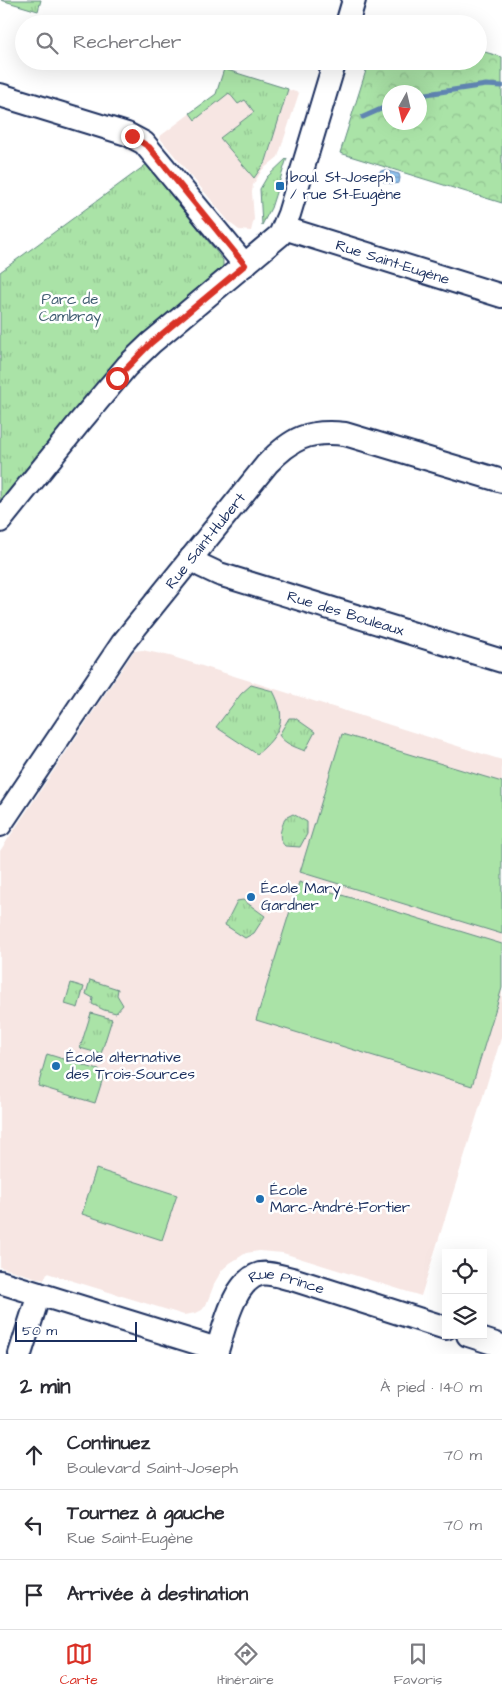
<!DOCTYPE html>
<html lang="fr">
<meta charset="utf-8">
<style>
body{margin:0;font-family:"Architects Daughter",sans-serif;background:#f2f2f3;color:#2b2b33}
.controls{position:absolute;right:15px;bottom:15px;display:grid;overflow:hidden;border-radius:0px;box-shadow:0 5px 20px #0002}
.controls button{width:45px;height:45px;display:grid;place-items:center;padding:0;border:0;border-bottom:1px solid #e1e1e2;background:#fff;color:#2b2b33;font:25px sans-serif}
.compass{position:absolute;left:382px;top:85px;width:45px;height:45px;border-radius:50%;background:#fff;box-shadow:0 5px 20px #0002;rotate:188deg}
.scale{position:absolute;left:15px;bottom:12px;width:122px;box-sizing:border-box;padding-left:5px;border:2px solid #1b2f5e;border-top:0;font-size:14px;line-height:18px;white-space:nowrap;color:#1b2f5e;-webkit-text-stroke:4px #fff;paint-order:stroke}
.stop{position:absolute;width:15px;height:15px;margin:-11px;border:4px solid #d93025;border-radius:50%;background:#fff}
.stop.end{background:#d93025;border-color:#fff;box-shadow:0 1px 5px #0008}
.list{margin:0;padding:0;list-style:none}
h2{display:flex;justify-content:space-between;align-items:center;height:65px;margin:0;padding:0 20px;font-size:21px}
h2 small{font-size:16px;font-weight:400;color:#7c7c81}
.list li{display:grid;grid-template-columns:32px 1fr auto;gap:15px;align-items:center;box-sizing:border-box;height:70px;padding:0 20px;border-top:1px solid #e1e1e2}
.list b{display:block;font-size:19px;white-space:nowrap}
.list p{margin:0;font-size:16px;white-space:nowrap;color:#7c7c81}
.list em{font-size:16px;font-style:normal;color:#7c7c81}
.icon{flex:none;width:28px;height:28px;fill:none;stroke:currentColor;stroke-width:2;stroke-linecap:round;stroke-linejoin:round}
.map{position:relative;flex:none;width:502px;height:1354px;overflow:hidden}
.search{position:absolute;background:#fff;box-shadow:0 5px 20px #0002;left:15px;right:15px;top:15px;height:55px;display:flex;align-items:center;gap:12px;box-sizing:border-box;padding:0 18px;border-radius:28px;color:#7c7c81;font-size:19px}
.sheet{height:275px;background:#fff}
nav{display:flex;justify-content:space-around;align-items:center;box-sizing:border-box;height:70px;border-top:1px solid #e1e1e2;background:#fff;font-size:14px;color:#7c7c81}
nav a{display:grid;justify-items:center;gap:2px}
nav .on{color:#d93025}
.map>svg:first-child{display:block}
.built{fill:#f7e6e3}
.grass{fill:url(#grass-tufts);stroke:#628982}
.forest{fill:url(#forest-crowns);stroke:#628982;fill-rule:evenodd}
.pitch{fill:#aae3a7;stroke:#628982}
.water{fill:url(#water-rules);stroke:#6085b2}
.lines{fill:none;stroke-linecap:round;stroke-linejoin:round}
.stream{stroke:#6085b2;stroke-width:5}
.minor-casing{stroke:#1b2f5e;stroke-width:26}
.minor{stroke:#fff;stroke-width:22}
.route{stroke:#d93025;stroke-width:6}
.poi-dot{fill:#1f6fb2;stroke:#fff;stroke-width:2}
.labels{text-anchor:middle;stroke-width:5;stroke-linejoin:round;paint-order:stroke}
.poi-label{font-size:15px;fill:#1b2f5e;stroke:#fff;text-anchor:start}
.street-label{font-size:15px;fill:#1b2f5e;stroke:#fff}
.park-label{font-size:15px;fill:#3f5c70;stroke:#fff}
</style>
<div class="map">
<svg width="502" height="1354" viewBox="0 0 502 1354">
<defs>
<pattern id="grass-tufts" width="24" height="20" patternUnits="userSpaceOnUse" patternTransform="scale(1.25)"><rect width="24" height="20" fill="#aae3a7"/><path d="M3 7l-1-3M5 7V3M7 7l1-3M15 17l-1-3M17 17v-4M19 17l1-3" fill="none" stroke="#92c392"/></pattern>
<pattern id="forest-crowns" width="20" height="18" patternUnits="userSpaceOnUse" patternTransform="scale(1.25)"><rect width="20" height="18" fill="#aae3a7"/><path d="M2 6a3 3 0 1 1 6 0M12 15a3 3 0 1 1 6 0" fill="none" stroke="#92c392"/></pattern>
<pattern id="water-rules" width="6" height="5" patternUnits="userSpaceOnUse" patternTransform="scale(1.25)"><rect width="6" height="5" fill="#8ebfea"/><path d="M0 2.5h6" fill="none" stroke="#739cc1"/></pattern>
</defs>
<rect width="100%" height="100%" fill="#fff"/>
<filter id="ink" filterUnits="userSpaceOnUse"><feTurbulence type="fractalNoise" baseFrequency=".02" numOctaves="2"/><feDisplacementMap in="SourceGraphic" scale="10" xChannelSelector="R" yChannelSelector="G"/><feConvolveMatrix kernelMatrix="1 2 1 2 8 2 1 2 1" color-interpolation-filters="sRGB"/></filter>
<g filter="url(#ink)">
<g class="built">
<polygon points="224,69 299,93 278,157 262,170 253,185 252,192 254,219 251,231 239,230 230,223 159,137 216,94"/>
<polygon points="142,650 170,656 502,760 502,1035 421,1296 283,1253 259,1251 246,1253 230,1263 222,1270 215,1282 206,1305 202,1310 196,1313 184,1315 47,1273 44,1280 0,1267 0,851 134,651"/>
</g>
<g class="grass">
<polygon points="1,0 41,0 38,11"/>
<polygon points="224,69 288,89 266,161 254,178 220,138 254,112 245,100 238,104 229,93 195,120 190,113 216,94"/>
<polygon points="287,158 271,208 262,225 260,189 267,177"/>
<polygon points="147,164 223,260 223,267 147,331 114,364 0,502 0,272"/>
<path d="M251,685L273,691C288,719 280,735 257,754L216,727L241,694Z"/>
<path d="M289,718H295L315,732L305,751C295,747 285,744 279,735Z"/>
<path d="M293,814L307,822V834L300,847L285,846C276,837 282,828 285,818Z"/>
<polygon points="243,900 265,916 254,933 245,938 225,925 237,901"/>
<polygon points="90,980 118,989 117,995 123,1005 116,1013 104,1010 92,1004 93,998 86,994"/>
<polygon points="71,983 84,987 78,1008 65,1004"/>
<polygon points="91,1013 112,1019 101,1054 80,1048"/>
</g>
<path class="forest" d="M478,50L502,57V203L340,153L369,61H478ZM390,92H420V122H390Z"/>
<g class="pitch">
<polygon points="342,734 502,782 502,934 300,872"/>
<polygon points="299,882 502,944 502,988 472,1086 256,1020"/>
<polygon points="47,1054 105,1072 95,1103 38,1086"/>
<polygon points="96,1169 177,1195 162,1240 82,1214"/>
</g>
<path class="water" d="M384,170L399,174L400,178L399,183C391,185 382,183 377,176L379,172Z"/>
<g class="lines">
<g class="stream">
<polyline points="420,95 486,85 502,86"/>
<polyline points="363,117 390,105"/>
</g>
<defs>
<g id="minor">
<polyline points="347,24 354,0"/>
<polyline points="0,95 127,134 144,143 245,265"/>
<path id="s1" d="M284,228L502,296"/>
<polyline points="0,521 79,423 127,366 151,343 280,235 289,214 335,61"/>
<path id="s2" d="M191,558L202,566L219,574L502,661"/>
<path id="s3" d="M0,825L122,644L267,464C292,438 308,430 345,434L502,481"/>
<polyline points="0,1282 217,1349"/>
<polyline points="468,1335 502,1346"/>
<polyline points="20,1354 39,1294"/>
<path id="s4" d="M216,1354C224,1330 233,1281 260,1274C270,1272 282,1277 292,1279L446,1328"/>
</g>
</defs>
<use href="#minor" class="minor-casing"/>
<use href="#minor" class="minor"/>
</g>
</g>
<g class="lines" filter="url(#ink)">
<polyline class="route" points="117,378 151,343 245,265 149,147 132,136"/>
</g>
<g class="poi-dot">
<rect x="275" y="181" width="10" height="10" rx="2.5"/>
<circle cx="251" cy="897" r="5"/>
<circle cx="56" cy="1066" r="5"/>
<circle cx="260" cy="1199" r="5"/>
</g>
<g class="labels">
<g class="poi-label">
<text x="290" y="182">boul. St-Joseph<tspan x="290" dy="17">/ rue St-Eugène</tspan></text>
<text x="261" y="893">École Mary<tspan x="261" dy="17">Gardner</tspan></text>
<text x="66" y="1062">École alternative<tspan x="66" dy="17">des Trois-Sources</tspan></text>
<text x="270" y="1195">École<tspan x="270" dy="17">Marc-André-Fortier</tspan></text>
</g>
<g class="street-label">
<text dy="5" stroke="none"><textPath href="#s1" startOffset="114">Rue Saint-Eugène</textPath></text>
<text dy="5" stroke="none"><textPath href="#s3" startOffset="351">Rue Saint-Hubert</textPath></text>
<text dy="5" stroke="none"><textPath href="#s2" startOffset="165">Rue des Bouleaux</textPath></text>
<text dy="5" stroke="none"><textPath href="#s4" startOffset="122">Rue Prince</textPath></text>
</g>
<g class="park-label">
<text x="70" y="304">Parc de<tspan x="70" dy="17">Cambray</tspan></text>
</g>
</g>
</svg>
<div class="controls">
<button><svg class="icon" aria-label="locate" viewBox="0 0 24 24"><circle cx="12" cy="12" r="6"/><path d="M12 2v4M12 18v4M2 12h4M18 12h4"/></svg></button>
<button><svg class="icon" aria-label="layers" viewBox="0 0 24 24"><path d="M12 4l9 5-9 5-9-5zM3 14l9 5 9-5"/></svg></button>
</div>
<svg class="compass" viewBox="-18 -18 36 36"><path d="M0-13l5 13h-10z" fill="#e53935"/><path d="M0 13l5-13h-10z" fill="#7c7c81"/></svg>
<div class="scale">50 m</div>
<div class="stop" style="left:117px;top:378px"></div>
<div class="stop end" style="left:132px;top:136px"></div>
<div class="search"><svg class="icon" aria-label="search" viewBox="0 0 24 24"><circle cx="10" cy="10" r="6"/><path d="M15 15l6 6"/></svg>Rechercher</div>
</div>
<section class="sheet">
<h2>2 min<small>À pied · 140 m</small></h2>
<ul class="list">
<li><svg class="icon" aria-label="ahead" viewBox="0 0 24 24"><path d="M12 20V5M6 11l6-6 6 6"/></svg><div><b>Continuez</b><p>Boulevard Saint-Joseph</p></div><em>70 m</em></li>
<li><svg class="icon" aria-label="left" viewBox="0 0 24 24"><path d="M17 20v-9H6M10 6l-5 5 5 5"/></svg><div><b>Tournez à gauche</b><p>Rue Saint-Eugène</p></div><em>70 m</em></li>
<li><svg class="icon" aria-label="arrive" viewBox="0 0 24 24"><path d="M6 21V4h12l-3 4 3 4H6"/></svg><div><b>Arrivée à destination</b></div></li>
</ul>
</section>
<nav>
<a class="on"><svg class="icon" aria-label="map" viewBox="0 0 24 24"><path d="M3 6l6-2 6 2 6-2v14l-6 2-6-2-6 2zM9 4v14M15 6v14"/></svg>Carte</a>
<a><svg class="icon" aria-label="directions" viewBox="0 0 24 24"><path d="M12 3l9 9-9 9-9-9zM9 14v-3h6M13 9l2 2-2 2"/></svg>Itinéraire</a>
<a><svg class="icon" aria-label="saved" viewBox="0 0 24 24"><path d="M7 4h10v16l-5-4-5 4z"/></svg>Favoris</a>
</nav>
